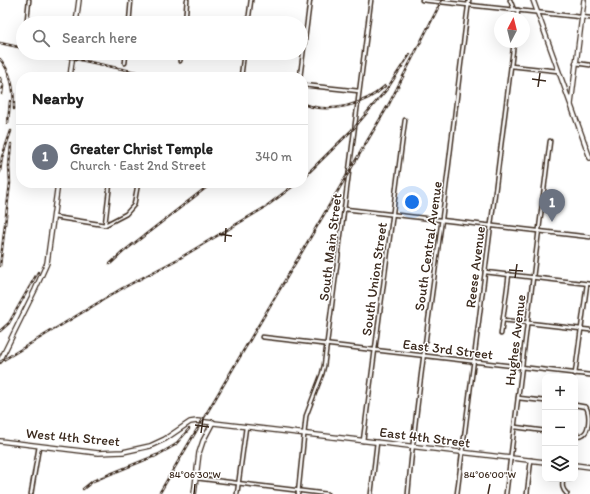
<!DOCTYPE html>
<meta charset="utf-8">
<style>
body{margin:0;font-family:Itim,sans-serif;background:#f2f2f2;color:#222}
.controls{position:absolute;right:12px;bottom:12px;display:grid;overflow:hidden;border-radius:8px;box-shadow:0 4px 16px #0002}
.controls button{width:36px;height:36px;display:grid;place-items:center;padding:0;border:0;border-bottom:1px solid #e0e0e0;background:#fff;color:#222;font:20px sans-serif}
.compass{position:absolute;left:494px;top:12px;width:36px;height:36px;border-radius:50%;background:#fff;box-shadow:0 4px 16px #0002;rotate:7deg}
.you{position:absolute;left:412px;top:202px;width:14px;height:14px;margin:-10px;border:3px solid #fff;border-radius:50%;background:#1a73e8;box-shadow:0 0 0 6px #1a73e833}
.badge{display:grid;place-items:center;width:26px;height:26px;border-radius:50%;background:#db2777;color:#fff;font-size:13px;font-weight:700}
.pin{position:absolute;translate:-50% -33px;filter:drop-shadow(0 1px 2px #0008)}
.pin::after{content:'';position:absolute;top:21px;width:14px;height:12px;background:inherit;clip-path:polygon(0 0,100% 0,50% 100%)}
.list{margin:0;padding:0;list-style:none}
h2{display:flex;justify-content:space-between;align-items:center;height:52px;margin:0;padding:0 16px;font-size:17px}
h2 small{font-size:13px;font-weight:400;color:#767676}
.list li{display:grid;grid-template-columns:26px 1fr auto;gap:12px;align-items:center;box-sizing:border-box;height:64px;padding:0 16px;border-top:1px solid #e0e0e0}
.list b{display:block;font-size:15px;white-space:nowrap}
.list p{margin:0;font-size:13px;white-space:nowrap;color:#767676}
.list em{font-size:13px;font-style:normal;color:#767676}
.icon{flex:none;width:22px;height:22px;fill:none;stroke:currentColor;stroke-width:2;stroke-linecap:round;stroke-linejoin:round}
.map{position:relative;flex:none;width:590px;height:494px;overflow:hidden}
.search{position:absolute;background:#fff;box-shadow:0 4px 16px #0002;left:16px;top:16px;width:292px;height:44px;display:flex;align-items:center;gap:10px;box-sizing:border-box;padding:0 14px;border-radius:22px;color:#767676;font-size:15px}
.panel{position:absolute;background:#fff;box-shadow:0 4px 16px #0002;left:16px;top:72px;width:292px;height:116px;border-radius:16px}
.map>svg:first-child{display:block}
.lines{fill:none;stroke-linecap:round;stroke-linejoin:round}
.street-casing{stroke:#3b2a1e;stroke-width:5.5}
.secondary-casing{stroke:#3b2a1e;stroke-width:6}
.street{stroke:#fff;stroke-width:2.5}
.secondary{stroke:#fff;stroke-width:3.5}
.rail-casing{stroke:#3b2a1e;stroke-width:2.5}
.rail{stroke:#fff;stroke-width:1;stroke-dasharray:3;stroke-linecap:butt}
.ticks{fill:none;stroke:#3b2a1e;stroke-width:1.5}
.labels{text-anchor:middle;stroke-width:3;stroke-linejoin:round;paint-order:stroke}
.street-label{font-size:14px;fill:#3b2a1e;stroke:#fff}
.ticks-label{font-size:10px;text-anchor:middle;fill:#3b2a1e;stroke:#fff;stroke-width:3;stroke-linejoin:round;paint-order:stroke}
</style>
<div class="map">
<svg width="590" height="494" viewBox="0 0 590 494">
<rect width="100%" height="100%" fill="#fff"/>
<filter id="ink" filterUnits="userSpaceOnUse"><feTurbulence type="fractalNoise" baseFrequency=".025" numOctaves="2"/><feDisplacementMap in="SourceGraphic" scale="8" xChannelSelector="R" yChannelSelector="G"/><feConvolveMatrix kernelMatrix="1 2 1 2 8 2 1 2 1" color-interpolation-filters="sRGB"/></filter>
<g filter="url(#ink)">
<g class="lines">
<defs>
<g id="street">
<polyline points="422,0 590,18"/>
<polyline points="510,0 514,10"/>
<polyline points="517,18 518,10"/>
<polyline points="27,20 29,0"/>
<polyline points="129,23 131,0"/>
<polyline points="185,23 187,0"/>
<polyline points="248,23 251,0"/>
<polyline points="180,61 181,53"/>
<polyline points="125,63 126,53"/>
<polyline points="575,63 590,65"/>
<polyline points="511,66 558,71"/>
<polyline points="241,77 244,53"/>
<polyline points="300,77 310,0"/>
<polyline points="303,85 359,91"/>
<polyline points="345,209 590,237"/>
<polyline points="54,217 105,225 126,214 134,205 138,183"/>
<polyline points="105,224 110,183"/>
<polyline points="485,272 590,284"/>
<polyline points="503,320 590,330"/>
<polyline points="501,334 509,274"/>
<polyline points="262,337 590,375"/>
<polyline points="575,374 587,284"/>
<polyline points="518,398 545,401"/>
<path d="M575,405L586,407C590,413 590,432 582,435C580,436 577,435 575,435"/>
<polyline points="515,427 545,431"/>
<polyline points="363,441 405,120"/>
<polyline points="196,478 327,494"/>
<path d="M563,479C562,486 562,489 567,494"/>
<polyline points="31,494 39,446"/>
<polyline points="237,494 246,427"/>
<polyline points="298,494 306,416 322,374 324,366 371,0"/>
<polyline points="371,494 377,442"/>
<path d="M408,494C415,409 428,325 439,241C450,161 458,80 469,0"/>
<polyline points="457,494 514,42"/>
<polyline points="506,494 550,141"/>
<polyline points="527,494 531,460"/>
</g>
<g id="secondary">
<polyline points="533,0 590,158"/>
<polyline points="76,23 79,0"/>
<polyline points="70,77 73,53"/>
<polyline points="571,104 584,0"/>
<polyline points="0,361 35,290 47,263 58,183"/>
<polyline points="0,441 98,453 123,452 150,446 165,439 190,422 197,421 545,462"/>
<polyline points="575,465 590,467"/>
<polyline points="194,494 199,453 203,441 213,422"/>
</g>
</defs>
<use href="#street" class="street-casing"/>
<use href="#secondary" class="secondary-casing"/>
<use href="#street" class="street"/>
<use href="#secondary" class="secondary"/>
<defs>
<g id="rail">
<polyline points="0,43 23,48"/>
<polyline points="48,53 159,77"/>
<path d="M0,59C12,73 14,91 14,109"/>
<polyline points="0,78 3,86 2,94"/>
<path d="M303,104C330,114 365,105 385,86"/>
<polyline points="8,123 10,101"/>
<polyline points="0,172 2,157 11,131"/>
<polyline points="303,178 354,128 387,89 410,54"/>
<polyline points="110,264 123,252 212,183"/>
<polyline points="0,266 10,183 9,166 11,144"/>
<polyline points="0,331 9,323 38,272"/>
<polyline points="0,362 121,289 180,258 210,240 264,208 297,183"/>
<polyline points="154,457 175,445 189,429"/>
<polyline points="83,489 93,481 157,455"/>
<polyline points="159,494 389,104 442,0"/>
</g>
</defs>
<use href="#rail" class="rail-casing"/>
<use href="#rail" class="rail"/>
</g>
</g>
<path class="ticks" d="M532,79L546,81M538,87L540,73M219,234L232,236M225,242L226,228M509,270L523,271M515,278L517,264M195,425L209,427M201,433L203,419M194,494L195,484M488,494L490,484"/>
<g class="labels">
<g class="street-label">
<text transform="translate(428 246) rotate(-82)" y="5">South Central Avenue</text>
<text transform="translate(330 247) rotate(-83)" y="5">South Main Street</text>
<text transform="translate(475 267) rotate(-83)" y="5">Reese Avenue</text>
<text transform="translate(374 279) rotate(-82)" y="5">South Union Street</text>
<text transform="translate(515 340) rotate(-83)" y="5">Hughes Avenue</text>
<text transform="translate(448 349) rotate(7)" y="5">East 3rd Street</text>
<text transform="translate(73 437) rotate(5)" y="5">West 4th Street</text>
<text transform="translate(425 437) rotate(7)" y="5">East 4th Street</text>
</g>
</g>
<g class="ticks-label">
<text x="195" y="478">84°06'30"W</text>
<text x="490" y="478">84°06'00"W</text>
</g>
</svg>
<div class="controls">
<button>+</button>
<button>−</button>
<button><svg class="icon" aria-label="layers" viewBox="0 0 24 24"><path d="M12 4l9 5-9 5-9-5zM3 14l9 5 9-5"/></svg></button>
</div>
<svg class="compass" viewBox="-18 -18 36 36"><path d="M0-13l5 13h-10z" fill="#e53935"/><path d="M0 13l5-13h-10z" fill="#767676"/></svg>
<div class="you"></div>
<div class="pin badge" style="left:552px;top:222px;background:#6b7280">1</div>
<div class="search"><svg class="icon" aria-label="search" viewBox="0 0 24 24"><circle cx="10" cy="10" r="6"/><path d="M15 15l6 6"/></svg>Search here</div>
<section class="panel">
<h2>Nearby<small></small></h2>
<ul class="list">
<li><span class="badge" style="background:#6b7280">1</span><div><b>Greater Christ Temple</b><p>Church · East 2nd Street</p></div><em>340 m</em></li>
</ul>
</section>
</div>
